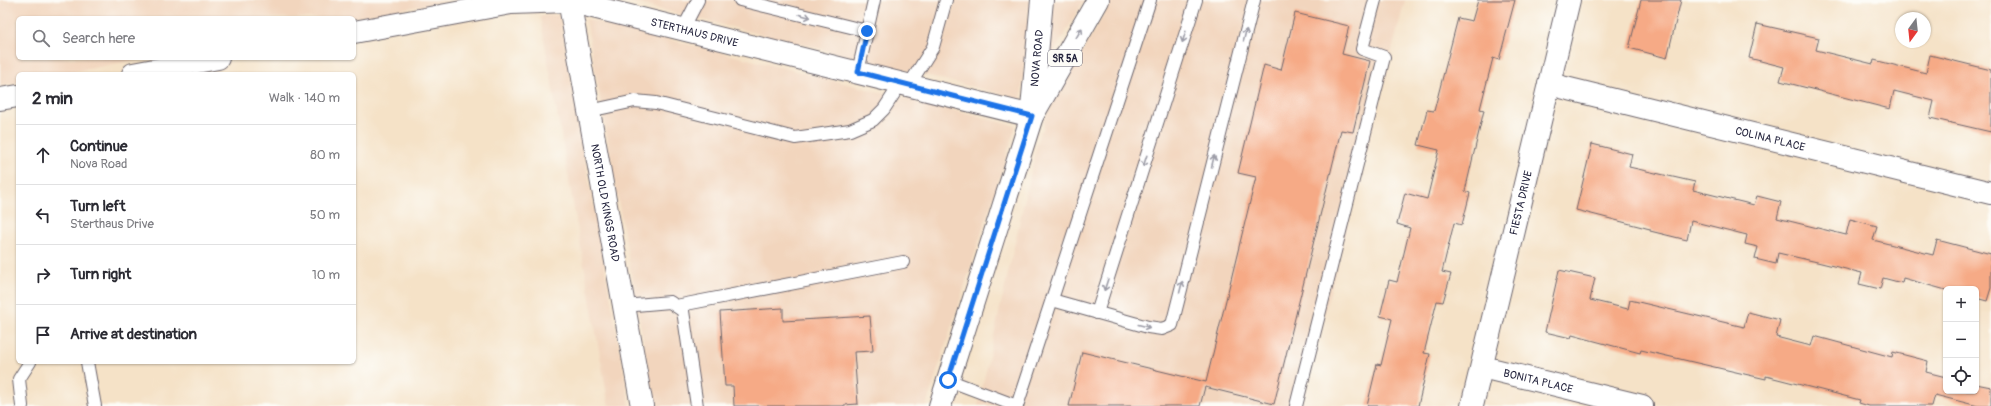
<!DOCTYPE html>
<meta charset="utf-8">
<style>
body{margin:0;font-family:Pangolin,sans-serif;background:#f7f7f7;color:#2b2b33}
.controls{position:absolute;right:12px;bottom:12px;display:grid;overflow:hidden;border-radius:6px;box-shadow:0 1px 3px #0004}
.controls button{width:36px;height:36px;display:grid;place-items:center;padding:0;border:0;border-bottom:1px solid #e1e1e2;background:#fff;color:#2b2b33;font:20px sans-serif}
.compass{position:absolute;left:1895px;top:12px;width:36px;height:36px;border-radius:50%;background:#fff;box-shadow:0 1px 3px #0004;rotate:195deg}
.stop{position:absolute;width:12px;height:12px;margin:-9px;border:3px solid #1a73e8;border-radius:50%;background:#fff}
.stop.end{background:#1a73e8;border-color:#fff;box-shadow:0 1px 4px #0008}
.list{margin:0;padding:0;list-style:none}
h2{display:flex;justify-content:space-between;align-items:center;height:52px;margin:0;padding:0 16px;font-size:17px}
h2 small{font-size:13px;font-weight:400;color:#7c7c81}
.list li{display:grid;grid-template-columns:26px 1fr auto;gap:12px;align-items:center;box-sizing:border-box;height:60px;padding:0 16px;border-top:1px solid #e1e1e2}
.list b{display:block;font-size:15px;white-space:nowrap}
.list p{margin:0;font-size:13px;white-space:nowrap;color:#7c7c81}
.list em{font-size:13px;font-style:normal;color:#7c7c81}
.icon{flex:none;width:22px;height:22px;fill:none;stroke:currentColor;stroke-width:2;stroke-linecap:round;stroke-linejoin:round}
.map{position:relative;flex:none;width:1991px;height:406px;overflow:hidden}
.search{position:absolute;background:#fff;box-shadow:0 1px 3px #0004;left:16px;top:16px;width:340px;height:44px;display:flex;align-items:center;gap:10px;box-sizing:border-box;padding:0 14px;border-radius:6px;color:#7c7c81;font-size:15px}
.panel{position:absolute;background:#fff;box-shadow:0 1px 3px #0004;left:16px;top:72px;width:340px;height:292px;border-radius:6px}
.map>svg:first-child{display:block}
.built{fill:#f2d5bd}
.building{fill:#f6aa86}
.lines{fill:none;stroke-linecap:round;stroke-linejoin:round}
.service-casing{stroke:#6c656c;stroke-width:14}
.minor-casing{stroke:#6c656c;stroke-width:24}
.primary-casing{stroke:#6c656c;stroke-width:24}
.service{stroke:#fff;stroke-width:12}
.minor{stroke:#fff;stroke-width:22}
.primary{stroke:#fff;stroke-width:22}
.oneway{stroke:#9c9ca7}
.route{stroke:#1a73e8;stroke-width:5}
.labels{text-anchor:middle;stroke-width:3.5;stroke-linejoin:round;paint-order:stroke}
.shield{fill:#fdfcf7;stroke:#646373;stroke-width:1}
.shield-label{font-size:10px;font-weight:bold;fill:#22223b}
.street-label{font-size:11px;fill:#22223b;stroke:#fdfcf7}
</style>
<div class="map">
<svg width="1991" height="406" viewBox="0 0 1991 406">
<rect width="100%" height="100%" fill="#fdfcf7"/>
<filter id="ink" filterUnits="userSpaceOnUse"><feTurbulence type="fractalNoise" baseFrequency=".025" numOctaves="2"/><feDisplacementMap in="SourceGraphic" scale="8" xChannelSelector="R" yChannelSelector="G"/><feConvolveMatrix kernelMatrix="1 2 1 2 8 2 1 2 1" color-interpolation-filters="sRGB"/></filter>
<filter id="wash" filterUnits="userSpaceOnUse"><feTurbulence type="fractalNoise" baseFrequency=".012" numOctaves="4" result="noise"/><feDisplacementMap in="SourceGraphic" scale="16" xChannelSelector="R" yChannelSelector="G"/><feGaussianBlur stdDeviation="0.9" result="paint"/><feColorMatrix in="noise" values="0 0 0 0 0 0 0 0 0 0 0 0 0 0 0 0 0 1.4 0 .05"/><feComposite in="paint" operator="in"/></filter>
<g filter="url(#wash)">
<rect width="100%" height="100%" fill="#f5e2c7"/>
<g class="built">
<polygon points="0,0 451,0 354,18 18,18 18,58 146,58 61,74 18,74 18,82 0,86"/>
<polygon points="623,0 1030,0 1021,99"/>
<polygon points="1054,0 1084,0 1049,61"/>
<polygon points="1112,0 1405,0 1301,406 978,406 1040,132 1043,130 1044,120"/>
<polygon points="559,15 630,406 609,406 540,16"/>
<polygon points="586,19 1016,126 926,406 655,406"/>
</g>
<g id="blocks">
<g class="building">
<polygon points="1478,0 1515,0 1499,60 1493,58 1480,109 1484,110 1465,191 1470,193 1462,225 1454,223 1442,272 1451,274 1443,302 1437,301 1424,353 1430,354 1418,406 1367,406 1377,364 1381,365 1392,319 1380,316 1389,280 1397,282 1410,228 1397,224 1405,193 1427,199 1439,150 1418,145 1427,110 1434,111 1458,18 1472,21"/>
<polygon points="1641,0 1681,0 1667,58 1629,48"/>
<polygon points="1295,13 1349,26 1342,54 1370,61 1353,132 1341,130 1274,404 1205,387 1200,406 1069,406 1082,352 1206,382 1256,177 1238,173 1264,65 1281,70"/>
<polygon points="1757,24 1819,38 1816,50 1873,64 1874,60 1926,73 1930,55 1991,70 1991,132 1930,118 1934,101 1894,91 1890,109 1780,81 1784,67 1749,58"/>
<polygon points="1592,144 1632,154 1629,167 1695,182 1693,190 1754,205 1757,196 1781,202 1777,218 1846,235 1850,219 1877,226 1873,240 1933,255 1937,240 1991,254 1991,288 1987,301 1976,298 1976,289 1946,290 1903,278 1902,283 1883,278 1880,289 1859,284 1862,273 1813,261 1778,253 1776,264 1755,259 1758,247 1745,244 1747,235 1691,221 1687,240 1650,231 1650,229 1576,210"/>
<polygon points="1559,270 1595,278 1590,300 1628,309 1630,300 1744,327 1748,312 1780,320 1776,337 1811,346 1814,336 1892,357 1893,352 1928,361 1926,372 1946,377 1946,391 1976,391 1976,384 1991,387 1991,406 1978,406 1935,395 1932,406 1869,406 1859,403 1860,400 1766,376 1766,379 1641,350 1640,353 1572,335 1571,338 1545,332"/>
<polygon points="783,308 783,321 870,316 873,351 854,352 858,404 844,405 844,406 734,406 733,386 725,386 720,312"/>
</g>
</g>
</g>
<g filter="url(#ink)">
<use href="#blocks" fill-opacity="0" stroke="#6c656c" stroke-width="1"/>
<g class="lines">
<defs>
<g id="service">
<polyline points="740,0 867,31"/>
<polyline points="683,29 698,0"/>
<polyline points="858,72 874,0"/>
<polyline points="909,85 933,47 946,0"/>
<polyline points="589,111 635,101 656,103 795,138 850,130 873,120 884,109 901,83"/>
<polyline points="1052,300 1148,327 1162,329 1172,325 1254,0"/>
<polyline points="624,306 670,302 683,311 697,406"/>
<polyline points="676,306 903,262"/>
<polyline points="1097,313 1196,0"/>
<polyline points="87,362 95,406"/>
<polyline points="948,380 1017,406"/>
<polyline points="22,406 19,379 30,362"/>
<polyline points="1017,406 1150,0"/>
<polyline points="1296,406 1384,57 1362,49 1375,0"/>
</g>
<g id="minor">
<path id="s1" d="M569,0L642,406"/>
<path id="s2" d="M354,32L511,3L569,1L1032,116"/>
<polyline points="133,74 218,58"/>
<path id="s3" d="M1549,84L1991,193"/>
<polyline points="0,99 18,96"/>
<path id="s4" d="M1482,367L1642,406"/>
<path id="s5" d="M1472,406L1569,0"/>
</g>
<g id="primary">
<path id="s6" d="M1032,108L1042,0"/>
<polyline points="940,406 1032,116 1098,0"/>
</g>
</defs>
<use href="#service" class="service-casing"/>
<use href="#minor" class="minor-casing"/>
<use href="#primary" class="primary-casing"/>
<use href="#service" class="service"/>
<use href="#minor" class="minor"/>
<use href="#primary" class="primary"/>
</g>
<defs><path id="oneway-shaft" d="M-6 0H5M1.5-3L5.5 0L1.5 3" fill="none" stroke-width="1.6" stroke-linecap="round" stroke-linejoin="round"/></defs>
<g class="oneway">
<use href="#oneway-shaft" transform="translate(805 16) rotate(14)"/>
<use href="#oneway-shaft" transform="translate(1079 33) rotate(-60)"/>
<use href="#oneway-shaft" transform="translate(1245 35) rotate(-76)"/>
<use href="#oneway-shaft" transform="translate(1184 37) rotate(108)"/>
<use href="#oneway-shaft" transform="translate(1145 161) rotate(108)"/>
<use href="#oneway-shaft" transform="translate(1213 161) rotate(-76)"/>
<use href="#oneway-shaft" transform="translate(1106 285) rotate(108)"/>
<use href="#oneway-shaft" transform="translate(1181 287) rotate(-76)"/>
<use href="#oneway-shaft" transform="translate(1144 326) rotate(15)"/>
</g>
</g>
<g class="lines" filter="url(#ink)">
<polyline class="route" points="867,31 858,72 1032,116 948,380"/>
</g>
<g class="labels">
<rect class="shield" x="1048" y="50" width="34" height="16" rx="3"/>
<g class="shield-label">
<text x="1065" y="62">SR 5A</text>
</g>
<g class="street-label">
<text dy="4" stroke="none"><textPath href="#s2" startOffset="347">STERTHAUS DRIVE</textPath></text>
<text dy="4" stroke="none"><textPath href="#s6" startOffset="50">NOVA ROAD</textPath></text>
<text dy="4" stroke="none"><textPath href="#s3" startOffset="228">COLINA PLACE</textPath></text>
<text dy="4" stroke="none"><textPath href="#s1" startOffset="206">NORTH OLD KINGS ROAD</textPath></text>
<text dy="4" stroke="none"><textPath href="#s5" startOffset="209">FIESTA DRIVE</textPath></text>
<text dy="4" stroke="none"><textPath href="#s4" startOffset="58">BONITA PLACE</textPath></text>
</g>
</g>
</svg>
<div class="controls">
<button>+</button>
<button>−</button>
<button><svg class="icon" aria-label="locate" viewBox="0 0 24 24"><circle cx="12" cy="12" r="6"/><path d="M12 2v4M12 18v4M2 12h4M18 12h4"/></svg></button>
</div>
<svg class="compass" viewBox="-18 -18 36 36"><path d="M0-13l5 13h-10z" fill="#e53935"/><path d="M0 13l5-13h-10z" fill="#7c7c81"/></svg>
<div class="stop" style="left:948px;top:380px"></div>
<div class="stop end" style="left:867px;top:31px"></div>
<div class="search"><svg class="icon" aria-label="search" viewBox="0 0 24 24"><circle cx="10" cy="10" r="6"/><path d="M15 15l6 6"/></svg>Search here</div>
<section class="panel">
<h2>2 min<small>Walk · 140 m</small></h2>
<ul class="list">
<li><svg class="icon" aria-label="ahead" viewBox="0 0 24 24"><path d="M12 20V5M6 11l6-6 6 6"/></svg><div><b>Continue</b><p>Nova Road</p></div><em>80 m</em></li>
<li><svg class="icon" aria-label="left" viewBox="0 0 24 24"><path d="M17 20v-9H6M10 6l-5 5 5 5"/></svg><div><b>Turn left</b><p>Sterthaus Drive</p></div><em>50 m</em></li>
<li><svg class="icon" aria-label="right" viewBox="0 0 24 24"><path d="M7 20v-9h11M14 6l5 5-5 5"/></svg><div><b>Turn right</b></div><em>10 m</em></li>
<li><svg class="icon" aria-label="arrive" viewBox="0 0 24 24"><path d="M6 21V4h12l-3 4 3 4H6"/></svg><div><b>Arrive at destination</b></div></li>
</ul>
</section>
</div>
